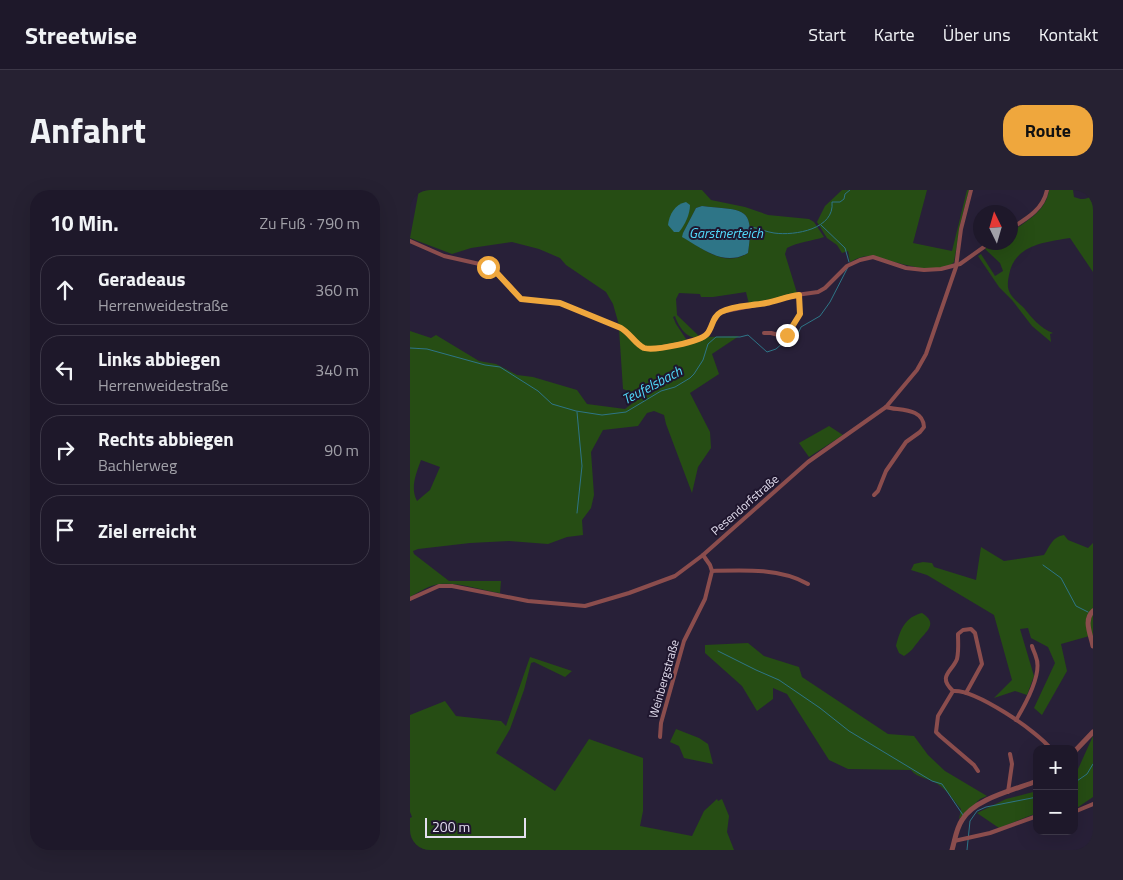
<!DOCTYPE html>
<html lang="de">
<meta charset="utf-8">
<style>
body{margin:0;font-family:"Titillium Web",sans-serif;background:#262132;color:#f1f3f6}
.controls{position:absolute;right:15px;bottom:15px;display:grid;overflow:hidden;border-radius:10px;box-shadow:0 5px 20px #0002}
.controls button{width:45px;height:45px;display:grid;place-items:center;padding:0;border:0;border-bottom:1px solid #3c3747;background:#1e182a;color:#f1f3f6;font:25px sans-serif}
.compass{position:absolute;left:563px;top:15px;width:45px;height:45px;border-radius:50%;background:#1e182a;box-shadow:0 5px 20px #0002;rotate:355deg}
.scale{position:absolute;left:15px;bottom:12px;width:101px;box-sizing:border-box;padding-left:5px;border:2px solid #e4dff0;border-top:0;font-size:14px;line-height:18px;white-space:nowrap;color:#e4dff0;-webkit-text-stroke:4px #1f162e;paint-order:stroke}
.stop{position:absolute;width:15px;height:15px;margin:-11px;border:4px solid #efa73d;border-radius:50%;background:#fff}
.stop.end{background:#efa73d;border-color:#fff;box-shadow:0 1px 5px #0008}
.list{margin:0;padding:0;list-style:none}
h2{display:flex;justify-content:space-between;align-items:center;height:65px;margin:0;padding:0 20px;font-size:21px}
h2 small{font-size:16px;font-weight:400;color:#a1a0a8}
.list li{display:grid;grid-template-columns:32px 1fr auto;gap:15px;align-items:center;box-sizing:border-box;height:70px;margin:0 10px 10px;padding:0 10px;border:1px solid #3c3747;border-radius:20px}
.list b{display:block;font-size:19px;white-space:nowrap}
.list p{margin:0;font-size:16px;white-space:nowrap;color:#a1a0a8}
.list em{font-size:16px;font-style:normal;color:#a1a0a8}
.icon{flex:none;width:28px;height:28px;fill:none;stroke:currentColor;stroke-width:2;stroke-linecap:round;stroke-linejoin:round}
.map{position:relative;flex:none;width:683px;height:660px;overflow:hidden;border-radius:20px}
header{display:flex;align-items:center;gap:30px;box-sizing:border-box;height:70px;padding:0 25px;background:#1e182a;border-bottom:1px solid #3c3747}
header strong{font-size:24px}
nav{display:flex;gap:28px;margin-inline-start:auto;font-size:18px}
.intro{display:flex;align-items:center;justify-content:space-between;box-sizing:border-box;height:120px;padding:0 30px}
h1{margin:0;font-size:35px}
.button{padding:12px 22px;border-radius:20px;background:#efa73d;color:#111;font-size:18px;font-weight:700}
main{display:flex;gap:30px;padding:0 30px}
aside{flex:1;background:#1e182a;border-radius:20px;box-shadow:0 5px 20px #0002}
.map>svg:first-child{display:block}
.green{fill:#264d14;fill-rule:evenodd}
.water{fill:#2e7587}
.lines{fill:none;stroke-linecap:round;stroke-linejoin:round}
.stream{stroke:#2e7587;stroke-width:1}
.minor{stroke:#8b4d4d;stroke-width:4}
.tertiary{stroke:#8b4d4d;stroke-width:5}
.route{stroke:#efa73d;stroke-width:6}
.labels{text-anchor:middle;stroke-width:4;stroke-linejoin:round;paint-order:stroke}
.street-label{font-size:12px;fill:#e4dff0;stroke:#1f162e}
.water-label{font-size:14px;font-style:italic;fill:#51dafb;stroke:#1f162e}
</style>
<header>
<strong>Streetwise</strong>
<nav><a>Start</a><a>Karte</a><a>Über uns</a><a>Kontakt</a></nav>
</header>
<div class="intro"><h1>Anfahrt</h1><a class="button">Route</a></div>
<main>
<aside>
<h2>10 Min.<small>Zu Fuß · 790 m</small></h2>
<ul class="list">
<li><svg class="icon" aria-label="ahead" viewBox="0 0 24 24"><path d="M12 20V5M6 11l6-6 6 6"/></svg><div><b>Geradeaus</b><p>Herrenweidestraße</p></div><em>360 m</em></li>
<li><svg class="icon" aria-label="left" viewBox="0 0 24 24"><path d="M17 20v-9H6M10 6l-5 5 5 5"/></svg><div><b>Links abbiegen</b><p>Herrenweidestraße</p></div><em>340 m</em></li>
<li><svg class="icon" aria-label="right" viewBox="0 0 24 24"><path d="M7 20v-9h11M14 6l5 5-5 5"/></svg><div><b>Rechts abbiegen</b><p>Bachlerweg</p></div><em>90 m</em></li>
<li><svg class="icon" aria-label="arrive" viewBox="0 0 24 24"><path d="M6 21V4h12l-3 4 3 4H6"/></svg><div><b>Ziel erreicht</b></div></li>
</ul>
</aside>
<div class="map">
<svg width="683" height="660" viewBox="0 0 683 660">
<rect width="100%" height="100%" fill="#282038"/>
<g class="green">
<path d="M9,0H292L301,10L335,17L358,25L399,29L404,32L414,47C402,51 388,52 377,58L375,64L387,103L339,114L336,102L303,107H291L290,104L269,103L266,109L267,125L290,147C278,151 268,136 265,126L263,127L266,134L276,149V151C263,153 240,162 229,153C222,146 219,139 209,135L203,114L196,102L156,75L150,68L129,59L102,52L61,58L42,64L0,48ZM292,16C334,21 345,15 338,63C315,78 293,59 273,47V43L286,18Z"/>
<path d="M432,0H517L503,53L542,61L557,0H559L551,31L544,72C529,90 478,68 459,66C452,66 446,69 440,72L438,61L432,63L427,55L417,48L407,32L415,16Z"/>
<path d="M639,0H663L664,7C672,10 676,10 683,5V82L660,48C635,52 604,55 599,85C598,90 597,96 599,101C601,107 609,113 614,118C622,128 630,138 643,143L640,144L641,152L622,136L602,110L589,97L568,66L571,64L585,86L593,81L590,73L575,59L584,53L600,52L601,42C617,31 636,21 639,0Z"/>
<path d="M209,139L229,158L239,160L288,152L298,147L329,146L302,164L309,184L280,203L300,242L301,258L288,277L282,303L256,234L254,225L244,221L237,223L228,236L193,240L181,262L184,305L181,318L172,330L173,345L157,347L138,354L99,351L60,353L8,359L3,361L4,364L39,391H91L90,403C71,400 49,392 30,394C19,395 9,402 0,407V141L21,148L26,145L69,171L86,174L107,185L123,187L167,200L177,214L215,219L232,206L213,199ZM11,270L30,277L20,300L7,311C0,298 6,284 11,270Z"/>
<polygon points="419,236 433,245 399,267 389,253"/>
<path d="M654,345L658,350L678,358L683,353V445L651,454L657,481L632,525L624,518L645,473L638,457L621,448L618,438L610,439L624,486L617,505L605,501L584,508L602,490L584,425L517,385L501,380L504,374L513,372L522,373L524,377L566,390L571,357L594,371L634,365C640,356 642,347 654,345Z"/>
<path d="M512,423C529,434 516,441 508,452C502,459 503,460 494,466L489,463L486,456C490,440 495,427 512,423Z"/>
<path d="M338,453L354,466L389,477L392,487L478,544L504,546L518,565L535,581L577,606L570,609L549,629L551,619C544,611 538,601 529,595C520,588 508,589 501,580L438,579L419,570L377,504L363,498V509L347,521L332,496L295,463V455Z"/>
<polygon points="120,467 162,481 155,487 124,472 121,473 114,500 100,539 86,563 145,601 179,549 233,568 233,621 230,636 282,646 294,621 307,609 308,611 312,609 319,626 317,642 324,660 0,660 0,628 2,627 0,622 0,525 35,511 46,526 91,531 96,536"/>
<polygon points="266,539 289,548 298,554 303,574 274,568 269,556 260,552"/>
<polygon points="683,546 683,607 664,620 664,588"/>
<polygon points="627,601 627,623 589,638 567,623 596,609"/>
</g>
<g class="water">
<path d="M276,12L280,15C280,24 275,35 269,42H264L258,35C259,25 265,14 276,12Z"/>
<path d="M292,16C334,21 345,15 338,63C314,77 293,59 272,47L273,43L286,18Z"/>
</g>
<g class="lines">
<g class="stream">
<polyline points="411,35 435,58 439,72"/>
<path d="M341,37C349,38 356,42 364,43C385,46 425,39 422,12H430L434,9L435,4L440,0"/>
<polyline points="0,158 17,159 75,175 90,177 128,201 142,214 166,221 192,225 216,222 251,201 265,197 280,188 284,184 293,170 298,154 306,147 330,147 338,145 357,162 366,159 374,152 385,150 391,137 410,126 420,112 438,77"/>
<polyline points="167,222 172,276 167,323"/>
<polyline points="633,375 651,388 666,416 678,422"/>
<polyline points="308,461 346,480 369,490 410,518 439,541 522,591 532,594 553,625"/>
<polyline points="664,593 677,584 683,574"/>
<polyline points="557,660 560,631 567,621 576,617 627,607"/>
</g>
<g class="minor">
<path d="M600,39C616,29 633,20 637,0"/>
<polyline points="0,51 34,66 74,75 82,79 111,109 150,113 211,138 219,144 229,155 235,158 247,158 280,152 291,149 297,144 305,127 311,122 357,113 379,106 408,102 415,98 437,76 450,70 463,67 496,78 514,80 531,79 550,74 581,52"/>
<polyline points="354,143 361,143 372,146 379,143 390,124 389,105"/>
<path d="M464,305L468,301L476,281L496,252L510,242L514,237C513,217 488,221 476,217"/>
<path d="M302,381C333,380 370,378 398,394"/>
<polyline points="0,409 29,396 42,396 118,411 175,416 219,403 265,386 293,365 398,272 476,217 507,180 516,164 546,77 551,39 561,0"/>
<path d="M543,501C527,486 542,482 547,469C549,460 548,452 548,444L553,440L561,439L565,443L572,474L556,503"/>
<path d="M606,530C615,515 633,484 626,467C625,463 623,460 622,456"/>
<polyline points="250,547 251,533 274,451 295,409 302,381 300,375 293,365"/>
<path d="M568,581L564,575L530,546L526,542L528,526L543,501C565,499 627,541 641,559"/>
<polyline points="598,602 602,574 600,564"/>
<polyline points="664,622 683,614"/>
<polyline points="544,651 580,643 627,626"/>
</g>
<g class="tertiary">
<path d="M683,421C673,430 681,445 683,456"/>
<polyline points="664,562 683,542"/>
<path d="M542,660C545,650 546,639 552,630C564,609 604,600 627,591"/>
</g>
</g>
<g class="lines">
<path class="route" d="M78,77L86,82L111,109L150,113L211,138C220,143 225,154 234,158C244,161 290,152 297,144C303,137 302,127 311,122C323,115 342,116 356,113C367,111 378,106 389,105L390,124L377,145"/>
</g>
<g class="labels">
<g class="street-label">
<text transform="translate(335 315) rotate(-41)" y="4">Pesendorfstraße</text>
<text transform="translate(254 489) rotate(-74)" y="4">Weinbergstraße</text>
</g>
<g class="water-label">
<text x="316" y="48">Garstnerteich</text>
<text transform="translate(242 195) rotate(-28)" y="5">Teufelsbach</text>
</g>
</g>
</svg>
<div class="controls">
<button>+</button>
<button>−</button>
</div>
<svg class="compass" viewBox="-18 -18 36 36"><path d="M0-13l5 13h-10z" fill="#e53935"/><path d="M0 13l5-13h-10z" fill="#a1a0a8"/></svg>
<div class="scale">200 m</div>
<div class="stop" style="left:78px;top:77px"></div>
<div class="stop end" style="left:377px;top:145px"></div>
</div>
</main>
